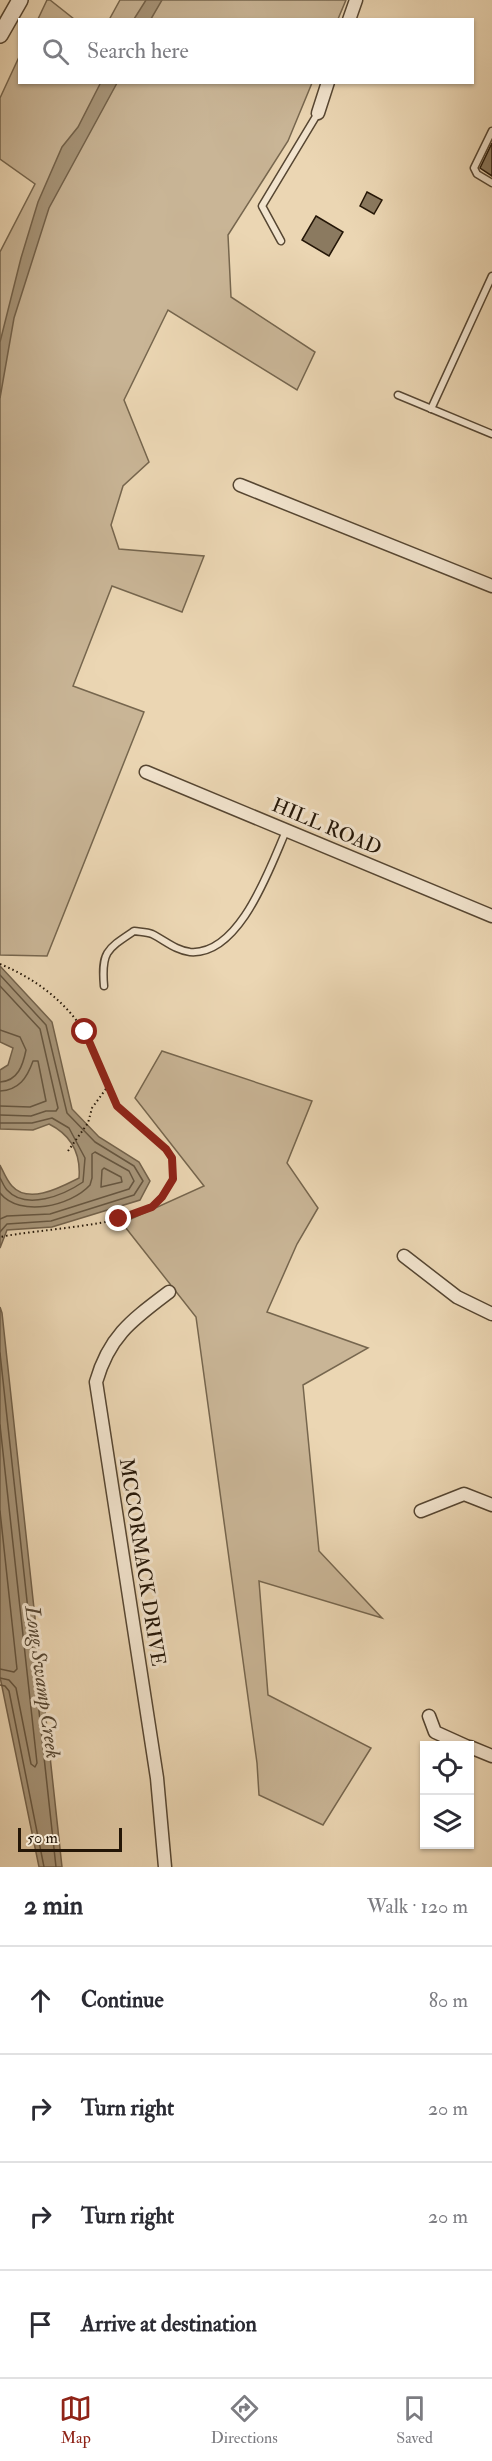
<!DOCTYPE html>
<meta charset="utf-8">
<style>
body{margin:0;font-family:"IM FELL Double Pica",serif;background:#f7f7f7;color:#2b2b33}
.controls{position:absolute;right:18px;bottom:18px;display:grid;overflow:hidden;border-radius:0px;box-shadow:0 2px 4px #0004}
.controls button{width:54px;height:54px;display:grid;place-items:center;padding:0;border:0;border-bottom:2px solid #e1e1e2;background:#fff;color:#2b2b33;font:30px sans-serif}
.scale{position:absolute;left:18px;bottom:15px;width:104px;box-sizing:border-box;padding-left:6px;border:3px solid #241607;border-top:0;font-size:16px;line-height:21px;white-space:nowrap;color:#241607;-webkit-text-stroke:4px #f2e4ce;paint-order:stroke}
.stop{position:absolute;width:18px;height:18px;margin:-14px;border:4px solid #8f2418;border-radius:50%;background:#fff}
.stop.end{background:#8f2418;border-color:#fff;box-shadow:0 2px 6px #0008}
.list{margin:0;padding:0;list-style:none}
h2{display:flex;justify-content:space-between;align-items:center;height:78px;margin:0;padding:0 24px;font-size:26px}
h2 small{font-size:20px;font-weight:400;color:#7c7c81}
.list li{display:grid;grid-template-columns:39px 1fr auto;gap:18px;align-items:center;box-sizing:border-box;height:108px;padding:0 24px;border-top:2px solid #e1e1e2}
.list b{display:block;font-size:22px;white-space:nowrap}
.list em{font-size:20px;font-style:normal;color:#7c7c81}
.icon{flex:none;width:33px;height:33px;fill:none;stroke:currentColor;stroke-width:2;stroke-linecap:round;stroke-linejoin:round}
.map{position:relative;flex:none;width:492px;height:1867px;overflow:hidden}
.search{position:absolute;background:#fff;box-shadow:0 2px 4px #0004;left:18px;right:18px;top:18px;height:66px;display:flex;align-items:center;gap:15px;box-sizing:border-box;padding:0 21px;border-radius:0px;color:#7c7c81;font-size:22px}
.sheet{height:510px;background:#fff}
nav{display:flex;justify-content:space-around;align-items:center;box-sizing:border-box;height:84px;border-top:2px solid #e1e1e2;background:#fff;font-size:16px;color:#7c7c81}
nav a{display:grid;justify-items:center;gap:3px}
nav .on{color:#8f2418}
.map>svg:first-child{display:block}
.green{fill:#c9b596;stroke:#76664e;stroke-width:1.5}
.water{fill:#a79579;stroke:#73624b;stroke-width:1.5}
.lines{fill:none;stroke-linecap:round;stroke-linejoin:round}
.shore{stroke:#665640;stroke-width:1.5}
.building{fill:#8b7a60;stroke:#241607;stroke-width:1.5}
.service-casing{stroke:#564632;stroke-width:9}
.minor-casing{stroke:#564632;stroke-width:15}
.tertiary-casing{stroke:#564632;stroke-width:18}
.path{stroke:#241607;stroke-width:2;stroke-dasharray:1.5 3;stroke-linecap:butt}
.service{stroke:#f2e4ce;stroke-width:6}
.minor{stroke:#f2e4ce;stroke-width:12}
.tertiary{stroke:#f2e4ce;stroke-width:15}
.route{stroke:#8f2418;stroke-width:8}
.labels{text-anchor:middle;stroke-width:6;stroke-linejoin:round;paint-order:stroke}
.street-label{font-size:20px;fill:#241607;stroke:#f2e4ce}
.water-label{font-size:21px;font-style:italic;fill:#584935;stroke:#f2e4ce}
</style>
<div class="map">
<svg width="492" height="1867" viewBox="0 0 492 1867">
<rect width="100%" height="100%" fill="#ebd6b3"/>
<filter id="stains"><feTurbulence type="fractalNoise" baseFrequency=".00333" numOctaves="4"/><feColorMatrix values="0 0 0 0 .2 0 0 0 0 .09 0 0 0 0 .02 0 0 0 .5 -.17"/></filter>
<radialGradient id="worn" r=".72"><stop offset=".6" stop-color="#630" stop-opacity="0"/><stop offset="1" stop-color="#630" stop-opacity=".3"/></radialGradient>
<g class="green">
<polygon points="47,0 50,0 74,19 38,19"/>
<polygon points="120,0 346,0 338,19 109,20"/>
<polygon points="19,57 20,82 312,83 288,141 228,235 231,297 315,352 297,390 168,310 124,400 149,462 123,486 111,525 119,549 204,556 182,612 112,586 73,686 144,712 47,956 0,955 0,252 35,184 0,159 0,98"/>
<polygon points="162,1051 312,1101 287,1163 318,1208 297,1244 267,1312 368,1348 303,1385 319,1551 382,1618 259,1581 268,1695 371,1748 323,1825 259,1795 257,1763 196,1317 122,1223 204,1186 135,1098"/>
</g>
<g class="water">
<polygon points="146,0 162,0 151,19 134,19"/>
<polygon points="101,82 117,83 49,208 14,318 0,398 0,342 21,258 38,202 62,147 78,127"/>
<path d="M0,966L52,1022L72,1109L99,1137L139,1162L150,1181L140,1200L52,1227L7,1230L0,1248V1165C3,1171 7,1181 12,1186C29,1205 61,1187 79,1178C81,1153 71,1135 49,1124L33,1130L0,1129V1070L8,1065L13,1048L0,1042Z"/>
<polygon points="0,1307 2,1313 62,1867 39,1867 0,1677"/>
</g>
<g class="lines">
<g class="shore">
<polyline points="0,975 46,1025 67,1113 95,1142 134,1166 143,1181 134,1195 51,1221 7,1224 0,1232"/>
<polyline points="0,986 40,1029 58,1108 56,1111 46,1111 31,1116 0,1115"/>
<path d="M0,1030L20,1037L26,1050C23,1065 18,1081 0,1082"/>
<path d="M0,1091C19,1090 27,1078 33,1061H38L46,1101L30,1107L0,1106"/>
<path d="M0,1123H32L52,1118L69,1128L85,1158L83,1182C64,1195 26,1211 7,1190C4,1187 2,1181 0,1178"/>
<polygon points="104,1168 121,1177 122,1182 101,1187 102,1170"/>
<path d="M0,1193C20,1218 71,1206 90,1185L92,1178V1154L95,1152L129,1171L134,1181L129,1189L50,1214L7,1216L0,1219"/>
<polyline points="0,1353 56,1867"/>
<polyline points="0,1425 37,1763 35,1767 31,1764 16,1688 9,1680 0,1678"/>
<polyline points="0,1511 17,1669 14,1672 0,1669"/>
<polyline points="0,1685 5,1686 9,1691 44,1867"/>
</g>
</g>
<g class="building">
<polygon points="492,143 492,176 480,168"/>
<polygon points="367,192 382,200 374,214 360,206"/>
<polygon points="316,216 343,232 329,256 302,240"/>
</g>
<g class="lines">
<defs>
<g id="service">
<polyline points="492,131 474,168 477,174 492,183"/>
<polyline points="281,241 262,206 318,113"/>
<polyline points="398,395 492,434"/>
<polyline points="431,409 492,276"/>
<path d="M104,986C101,952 107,949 134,931C140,932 147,932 152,934C166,941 175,950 190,952C240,956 270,867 286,831"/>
</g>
<g id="minor">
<polyline points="349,20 356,0"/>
<polyline points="318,113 328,82"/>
<polyline points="240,485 492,586"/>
<polyline points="146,772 492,916"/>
<polyline points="404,1256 457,1297 492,1314"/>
<polyline points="421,1511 464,1494 492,1505"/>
<polyline points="429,1716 435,1732 466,1746"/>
<polyline points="470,1747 492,1756"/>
<path d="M165,1867L157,1778L96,1382C109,1336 132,1320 169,1292"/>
</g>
<polyline id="tertiary" points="0,35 20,0"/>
</defs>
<use href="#service" class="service-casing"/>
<use href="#minor" class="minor-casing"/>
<use href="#tertiary" class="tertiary-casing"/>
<g class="path">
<path d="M0,964C34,978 64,1000 84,1031C98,1051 106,1081 115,1103C123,1121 160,1135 171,1156C180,1173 168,1197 152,1207C122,1226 39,1229 0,1237"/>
<polyline points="68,1151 88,1123 92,1108 108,1086"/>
</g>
<use href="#service" class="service"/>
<use href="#minor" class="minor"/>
<use href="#tertiary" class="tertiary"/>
</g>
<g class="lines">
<polyline class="route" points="85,1032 117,1106 166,1149 172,1158 173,1179 162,1197 152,1207 119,1219"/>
</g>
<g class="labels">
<g class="street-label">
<text transform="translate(327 826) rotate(23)" y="7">HILL ROAD</text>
<text transform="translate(143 1562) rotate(81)" y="7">MCCORMACK DRIVE</text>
</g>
<g class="water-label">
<text transform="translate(43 1682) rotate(82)" y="7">Long Swamp Creek</text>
</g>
</g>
<rect width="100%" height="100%" filter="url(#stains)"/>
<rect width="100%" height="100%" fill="url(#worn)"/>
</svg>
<div class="controls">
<button><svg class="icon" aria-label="locate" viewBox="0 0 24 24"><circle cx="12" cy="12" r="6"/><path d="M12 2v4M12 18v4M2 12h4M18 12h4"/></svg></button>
<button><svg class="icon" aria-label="layers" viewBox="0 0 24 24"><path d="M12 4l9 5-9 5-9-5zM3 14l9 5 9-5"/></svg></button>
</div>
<div class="scale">50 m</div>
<div class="stop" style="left:85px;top:1032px"></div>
<div class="stop end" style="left:119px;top:1219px"></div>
<div class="search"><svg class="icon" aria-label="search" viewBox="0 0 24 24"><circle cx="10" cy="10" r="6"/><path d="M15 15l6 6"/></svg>Search here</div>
</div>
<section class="sheet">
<h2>2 min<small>Walk · 120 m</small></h2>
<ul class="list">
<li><svg class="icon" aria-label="ahead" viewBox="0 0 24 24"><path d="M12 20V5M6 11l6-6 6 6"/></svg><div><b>Continue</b></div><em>80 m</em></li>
<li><svg class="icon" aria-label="right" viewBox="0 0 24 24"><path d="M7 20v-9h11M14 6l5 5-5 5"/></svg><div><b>Turn right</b></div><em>20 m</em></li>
<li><svg class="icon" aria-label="right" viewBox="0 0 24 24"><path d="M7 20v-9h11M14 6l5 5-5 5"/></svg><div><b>Turn right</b></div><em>20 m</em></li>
<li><svg class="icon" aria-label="arrive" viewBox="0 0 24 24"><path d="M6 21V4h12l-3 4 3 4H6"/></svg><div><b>Arrive at destination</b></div></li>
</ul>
</section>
<nav>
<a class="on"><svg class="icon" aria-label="map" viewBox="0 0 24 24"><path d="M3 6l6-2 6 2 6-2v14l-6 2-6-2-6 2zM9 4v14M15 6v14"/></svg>Map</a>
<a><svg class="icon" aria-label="directions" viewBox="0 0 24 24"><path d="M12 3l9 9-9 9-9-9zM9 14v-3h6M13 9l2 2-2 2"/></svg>Directions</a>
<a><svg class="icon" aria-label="saved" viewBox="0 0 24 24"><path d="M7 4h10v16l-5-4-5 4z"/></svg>Saved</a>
</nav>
